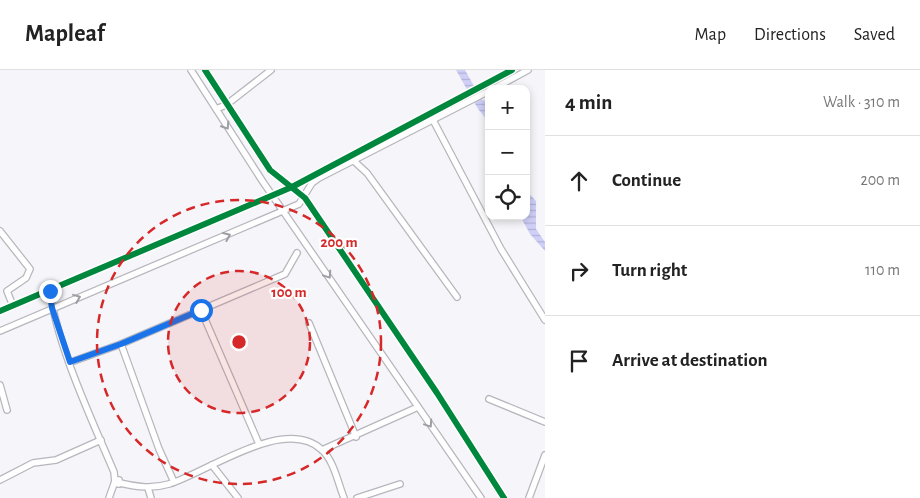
<!DOCTYPE html>
<meta charset="utf-8">
<style>
body{margin:0;font-family:"Alegreya Sans",sans-serif;background:#f2f2f2;color:#222}
.controls{position:absolute;right:15px;top:15px;display:grid;overflow:hidden;border-radius:10px;box-shadow:0 2px 8px #0003}
.controls button{width:45px;height:45px;display:grid;place-items:center;padding:0;border:0;border-bottom:1px solid #e0e0e0;background:#fff;color:#222;font:25px sans-serif}
.stop{position:absolute;width:15px;height:15px;margin:-11px;border:4px solid #1a73e8;border-radius:50%;background:#fff}
.stop.end{background:#1a73e8;border-color:#fff;box-shadow:0 1px 5px #0008}
.list{margin:0;padding:0;list-style:none}
h2{display:flex;justify-content:space-between;align-items:center;height:65px;margin:0;padding:0 20px;font-size:21px}
h2 small{font-size:16px;font-weight:400;color:#767676}
.list li{display:grid;grid-template-columns:32px 1fr auto;gap:15px;align-items:center;box-sizing:border-box;height:90px;padding:0 20px;border-top:1px solid #e0e0e0}
.list b{display:block;font-size:19px;white-space:nowrap}
.list em{font-size:16px;font-style:normal;color:#767676}
.icon{flex:none;width:28px;height:28px;fill:none;stroke:currentColor;stroke-width:2;stroke-linecap:round;stroke-linejoin:round}
.map{position:relative;flex:none;width:545px;height:428px;overflow:hidden}
header{display:flex;align-items:center;gap:30px;box-sizing:border-box;height:70px;padding:0 25px;background:#fff;border-bottom:1px solid #e0e0e0}
header strong{font-size:24px}
nav{display:flex;gap:28px;margin-inline-start:auto;font-size:18px}
main{display:flex}
aside{flex:1;background:#fff}
.map>svg:first-child{display:block}
.water{fill:url(#water-rules)}
.lines{fill:none;stroke-linecap:round;stroke-linejoin:round}
.minor-casing{stroke:#b6b6bd;stroke-width:8}
.minor{stroke:#fefefe;stroke-width:5.5}
.cycleway-casing{stroke:#fff;stroke-width:9}
.cycleway{stroke:#00873e;stroke-width:6}
.oneway{stroke:#9d9da3}
.route{stroke:#1a73e8;stroke-width:6}
.ring{fill:none;stroke:#d62828;stroke-width:2.5;stroke-dasharray:9 6}
.centre{fill:#d62828;stroke:#fff;stroke-width:2.5}
.ring-label{font-size:15px;text-anchor:middle;font-weight:bold;fill:#d62828;stroke:#fff;stroke-width:4.5;stroke-linejoin:round;paint-order:stroke}
</style>
<header>
<strong>Mapleaf</strong>
<nav><a>Map</a><a>Directions</a><a>Saved</a></nav>
</header>
<main>
<div class="map">
<svg width="545" height="428" viewBox="0 0 545 428">
<defs>
<pattern id="water-rules" width="6" height="5" patternUnits="userSpaceOnUse" patternTransform="scale(1.25)"><rect width="6" height="5" fill="#cfcff8"/><path d="M0 2.5h6" fill="none" stroke="#b2b2d5"/></pattern>
</defs>
<rect width="100%" height="100%" fill="#f6f6fa"/>
<g class="water">
<polygon points="456,0 465,0 482,30 487,31 489,52 478,39"/>
<polygon points="526,120 536,131 536,159 545,172 545,181 530,164 520,146 526,146"/>
</g>
<g class="lines">
<defs>
<g id="minor">
<polyline points="191,0 263,112 481,428"/>
<polyline points="205,0 270,100 305,128 437,323 504,428"/>
<polyline points="493,19 528,0"/>
<polyline points="216,39 226,35 271,0"/>
<polyline points="433,50 501,179 545,250"/>
<polyline points="355,92 367,103 457,227"/>
<polyline points="0,161 30,199 26,208 7,221 13,236"/>
<path d="M50,221C57,276 92,350 114,402L115,413L119,414V410H116"/>
<polyline points="201,240 259,374"/>
<polyline points="0,241 292,117 512,0"/>
<polyline points="309,253 356,367"/>
<polyline points="0,261 299,134 312,113 319,108 489,21"/>
<polyline points="121,274 159,379 174,412"/>
<polyline points="71,292 121,274 285,204 297,183"/>
<polyline points="0,315 7,340"/>
<polyline points="489,329 545,352"/>
<polyline points="322,380 418,337"/>
<polyline points="212,395 238,428"/>
<polyline points="0,410 33,393 56,390 101,370"/>
<path d="M120,413C137,417 152,419 169,414C208,402 285,345 322,380C334,391 338,413 344,428"/>
<polyline points="148,418 151,428"/>
<polyline points="109,428 115,411"/>
<polyline points="357,428 400,414"/>
<polyline points="529,428 545,385"/>
</g>
</defs>
<use href="#minor" class="minor-casing"/>
<use href="#minor" class="minor"/>
<defs>
<g id="cycleway">
<polyline points="205,0 270,100 305,128 437,323 504,428"/>
<polyline points="0,241 292,117 512,0"/>
</g>
</defs>
<use href="#cycleway" class="cycleway-casing"/>
<use href="#cycleway" class="cycleway"/>
</g>
<defs><path id="oneway-chevron" d="M-2-3.5L2.5 0L-2 3.5" fill="none" stroke-width="1.6" stroke-linecap="round" stroke-linejoin="round" transform="scale(1.25)"/></defs>
<g class="oneway">
<use href="#oneway-chevron" transform="translate(226 56) rotate(57)"/>
<use href="#oneway-chevron" transform="translate(227 166) rotate(-23)"/>
<use href="#oneway-chevron" transform="translate(328 205) rotate(56)"/>
<use href="#oneway-chevron" transform="translate(77 228) rotate(-22)"/>
<use href="#oneway-chevron" transform="translate(429 354) rotate(56)"/>
</g>
<g class="lines">
<polyline class="route" points="50,221 52,238 70,292 121,274 201,240"/>
</g>
<circle cx="239" cy="272" r="71" fill="#d62828" fill-opacity=".12"/>
<g class="ring">
<circle cx="239" cy="272" r="71"/>
<circle cx="239" cy="272" r="142"/>
</g>
<circle cx="239" cy="272" r="8" class="centre"/>
<g class="ring-label">
<text x="339" y="177">200 m</text>
<text x="289" y="227">100 m</text>
</g>
</svg>
<div class="controls">
<button>+</button>
<button>−</button>
<button><svg class="icon" aria-label="locate" viewBox="0 0 24 24"><circle cx="12" cy="12" r="6"/><path d="M12 2v4M12 18v4M2 12h4M18 12h4"/></svg></button>
</div>
<div class="stop" style="left:201px;top:240px"></div>
<div class="stop end" style="left:50px;top:221px"></div>
</div>
<aside>
<h2>4 min<small>Walk · 310 m</small></h2>
<ul class="list">
<li><svg class="icon" aria-label="ahead" viewBox="0 0 24 24"><path d="M12 20V5M6 11l6-6 6 6"/></svg><div><b>Continue</b></div><em>200 m</em></li>
<li><svg class="icon" aria-label="right" viewBox="0 0 24 24"><path d="M7 20v-9h11M14 6l5 5-5 5"/></svg><div><b>Turn right</b></div><em>110 m</em></li>
<li><svg class="icon" aria-label="arrive" viewBox="0 0 24 24"><path d="M6 21V4h12l-3 4 3 4H6"/></svg><div><b>Arrive at destination</b></div></li>
</ul>
</aside>
</main>
